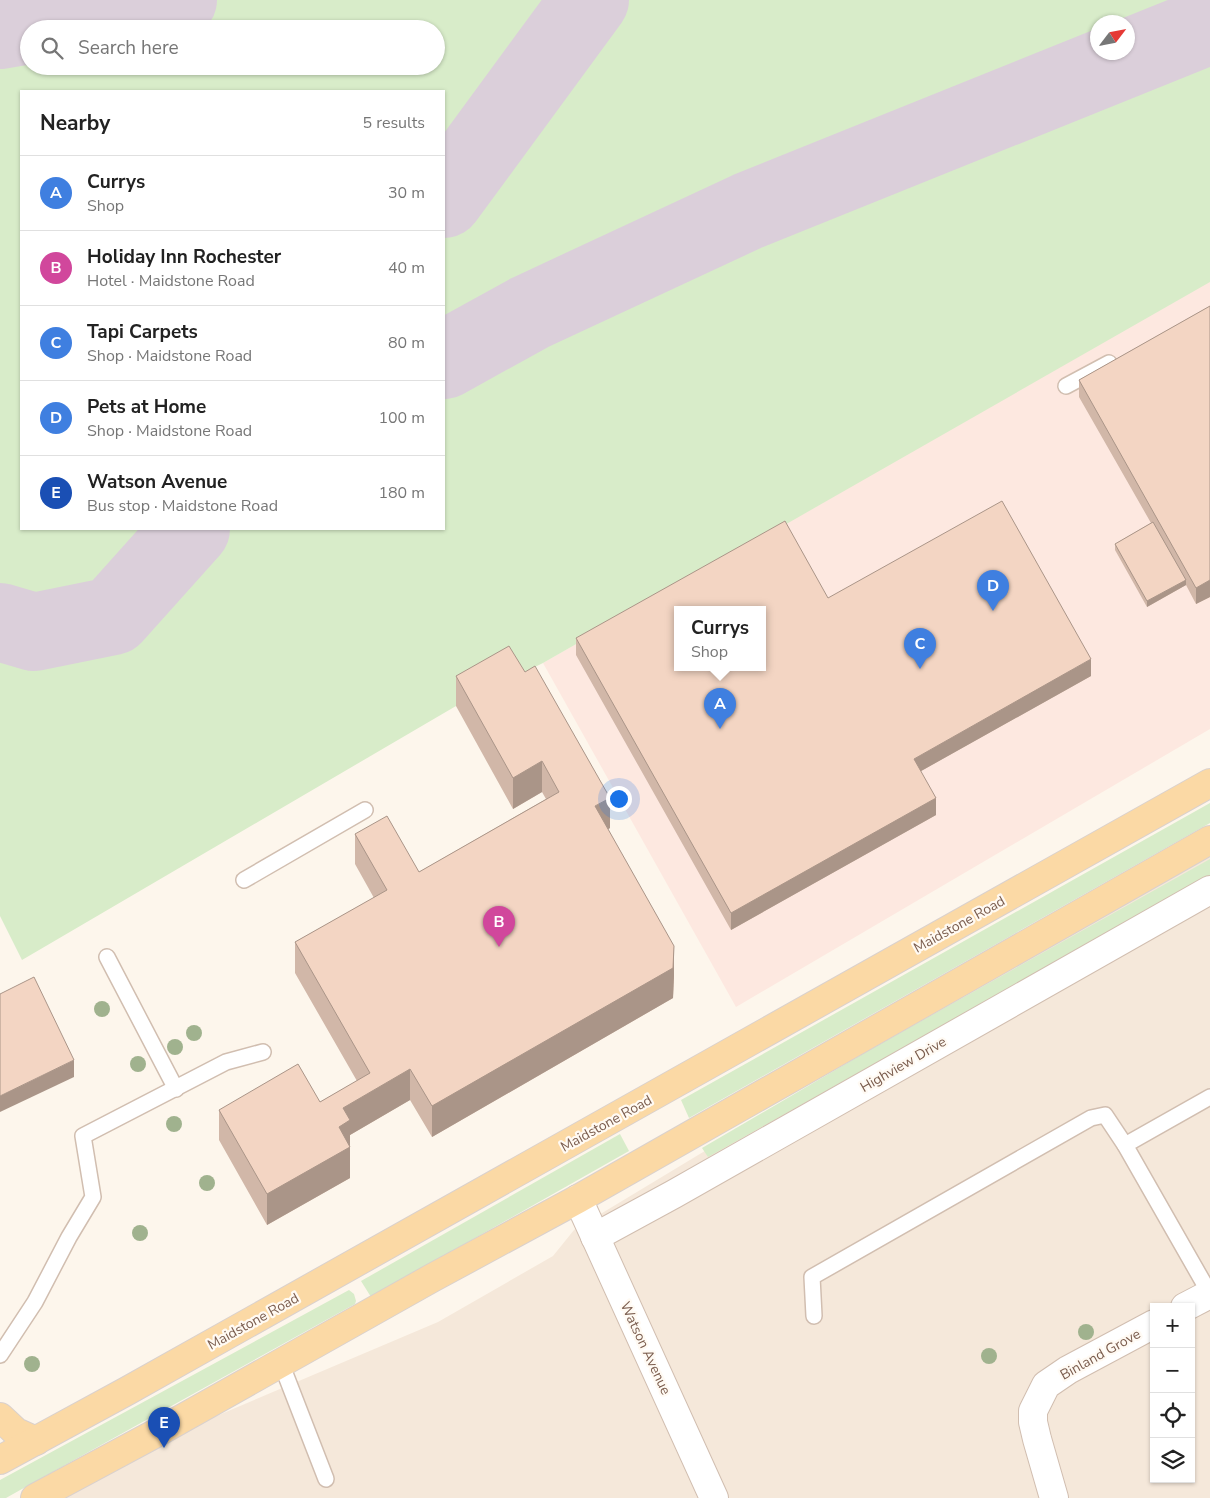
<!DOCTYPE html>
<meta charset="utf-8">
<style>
body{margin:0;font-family:"Nunito Sans",sans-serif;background:#f6f6f6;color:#222}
.controls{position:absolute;right:15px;bottom:15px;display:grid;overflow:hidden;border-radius:0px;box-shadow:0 1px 4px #0004}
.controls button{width:45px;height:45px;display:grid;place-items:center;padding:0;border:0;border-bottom:1px solid #e0e0e0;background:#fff;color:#222;font:25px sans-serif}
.compass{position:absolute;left:1090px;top:15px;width:45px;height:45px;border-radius:50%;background:#fff;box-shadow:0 1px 4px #0004;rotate:58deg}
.you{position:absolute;left:618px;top:798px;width:18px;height:18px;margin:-12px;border:4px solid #fff;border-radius:50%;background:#1a73e8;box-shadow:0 0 0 8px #1a73e833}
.badge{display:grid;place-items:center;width:32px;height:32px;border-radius:50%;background:#ea580c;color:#fff;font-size:16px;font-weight:700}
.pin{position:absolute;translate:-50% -41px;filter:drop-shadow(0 1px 2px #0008)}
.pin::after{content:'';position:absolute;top:26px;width:18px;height:15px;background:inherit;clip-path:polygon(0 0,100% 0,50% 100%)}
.popup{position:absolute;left:674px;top:606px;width:92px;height:65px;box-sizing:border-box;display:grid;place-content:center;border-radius:0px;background:#fff;filter:drop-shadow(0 1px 4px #0005);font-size:16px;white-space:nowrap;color:#767676}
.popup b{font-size:19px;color:#222}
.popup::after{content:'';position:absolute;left:50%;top:100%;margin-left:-10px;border:10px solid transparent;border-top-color:#fff}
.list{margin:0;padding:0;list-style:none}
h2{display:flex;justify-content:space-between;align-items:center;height:65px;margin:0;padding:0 20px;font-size:21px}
h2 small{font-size:16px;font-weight:400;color:#767676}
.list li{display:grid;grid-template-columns:32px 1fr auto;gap:15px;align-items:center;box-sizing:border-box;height:75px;padding:0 20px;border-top:1px solid #e0e0e0}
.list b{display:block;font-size:19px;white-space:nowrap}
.list p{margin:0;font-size:16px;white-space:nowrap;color:#767676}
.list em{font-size:16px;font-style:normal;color:#767676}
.icon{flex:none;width:28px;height:28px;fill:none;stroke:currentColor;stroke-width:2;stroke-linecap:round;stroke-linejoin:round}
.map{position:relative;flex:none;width:1210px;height:1498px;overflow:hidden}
.search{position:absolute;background:#fff;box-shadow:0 1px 4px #0004;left:20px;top:20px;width:425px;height:55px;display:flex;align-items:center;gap:12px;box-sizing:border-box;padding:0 18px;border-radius:28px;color:#767676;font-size:19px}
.panel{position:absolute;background:#fff;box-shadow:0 1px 4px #0004;left:20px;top:90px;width:425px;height:440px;border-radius:0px}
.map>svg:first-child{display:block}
.residential{fill:#f5e8da;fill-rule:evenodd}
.commercial{fill:#fde8e0;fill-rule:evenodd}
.green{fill:#d8ecc9;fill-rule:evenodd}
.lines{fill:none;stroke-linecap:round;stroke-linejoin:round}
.taxiway{stroke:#dbcfda;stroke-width:78}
.lane-casing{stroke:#d1beb0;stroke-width:18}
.street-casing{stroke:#d1beb0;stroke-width:30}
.primary-casing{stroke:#dad1cd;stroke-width:30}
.lane{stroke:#fff;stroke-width:15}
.street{stroke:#fff;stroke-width:28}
.primary{stroke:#fbd9a5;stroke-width:28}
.tree{fill:#a0b28e}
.wall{fill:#d1b7a8}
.shaded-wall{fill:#aa9588}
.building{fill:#f3d5c3;stroke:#aa9588;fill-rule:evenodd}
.labels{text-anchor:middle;stroke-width:4.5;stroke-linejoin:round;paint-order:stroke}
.street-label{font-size:14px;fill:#7a5c4d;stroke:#fffaf3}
</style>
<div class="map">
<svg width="1210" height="1498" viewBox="0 0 1210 1498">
<rect width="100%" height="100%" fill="#fdf6ec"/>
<path class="residential" d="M1210,851V1498H23L438,1322L553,1256L574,1230L948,1004ZM1154,1307H1191V1479H1154Z"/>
<path class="commercial" d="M1210,278V729L736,1007L543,663ZM678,610H762V668H678Z"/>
<g class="green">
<path d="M0,0H1210V282L543,663L456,706L22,960L0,916ZM1098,22H1128V52H1098ZM29,29H436V66H29ZM21,91H444V529H21Z"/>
<polygon points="1210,803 1210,823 689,1118 681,1100"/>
<polygon points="1210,859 1210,876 708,1157 702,1148 866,1052"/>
<polygon points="620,1134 629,1151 371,1297 361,1281"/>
<polygon points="349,1290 354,1294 356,1301 355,1304 22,1489 6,1498 0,1498 0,1480"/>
</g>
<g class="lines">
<g class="taxiway">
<polyline points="0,30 178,0"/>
<polyline points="444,199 590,0"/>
<polyline points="444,360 529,313 748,211 1210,25"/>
<polyline points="0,622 34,632 113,616 191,529"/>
</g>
<defs>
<g id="lane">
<polyline points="1066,386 1109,363"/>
<polyline points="244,880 365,810"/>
<polyline points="107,957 176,1089"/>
<polyline points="1125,1145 1210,1097"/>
<polyline points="814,1316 812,1277 1091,1118 1105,1115 1125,1145 1210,1294"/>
<polyline points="0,1355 35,1302 69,1237 93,1197 83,1136 226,1062 263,1052"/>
<polyline points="281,1363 326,1479"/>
</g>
<g id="street">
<polyline points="578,1199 714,1498"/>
<polyline points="595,1237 674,1194 1210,890"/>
<polyline points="1185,1307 1210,1294"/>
<polyline points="1054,1498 1037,1439 1033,1422 1033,1411 1046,1385 1068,1370 1154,1324"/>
</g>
<g id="primary">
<polyline points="0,1417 16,1432 36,1441"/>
<polyline points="0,1460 127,1391 1210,783"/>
<polyline points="35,1498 160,1431 432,1278 578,1199 1210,840"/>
</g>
</defs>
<use href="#lane" class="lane-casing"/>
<use href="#street" class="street-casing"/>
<use href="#primary" class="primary-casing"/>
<use href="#lane" class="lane"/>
<use href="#street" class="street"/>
<use href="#primary" class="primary"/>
</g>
<g class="tree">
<circle cx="102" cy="1009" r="8"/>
<circle cx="194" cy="1033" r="8"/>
<circle cx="175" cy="1047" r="8"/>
<circle cx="138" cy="1064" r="8"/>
<circle cx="174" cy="1124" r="8"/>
<circle cx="207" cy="1183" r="8"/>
<circle cx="140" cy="1233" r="8"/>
<circle cx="1086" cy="1332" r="8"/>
<circle cx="989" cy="1356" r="8"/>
<circle cx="32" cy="1364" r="8"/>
</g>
<g class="wall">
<polygon points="1210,306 1210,597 1196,604 1186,585 1147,607 1115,550 1115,544 1151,523 1079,397 1079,380"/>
<polygon points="828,598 1091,676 921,771 936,815 731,930 576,655 576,638"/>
<polygon points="456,676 610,828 608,829 674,976 673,998 432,1137 410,1100 350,1135 350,1178 267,1225 219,1140 219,1110 320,1102 357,1081 295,973 295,942 374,898 355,864 355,834 419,872 546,799 542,792 513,809 456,706"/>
</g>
<g class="shaded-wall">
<polygon points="1186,580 1186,585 1147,607 1147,601"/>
<polygon points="1210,580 1210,597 1196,604 1196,588"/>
<polygon points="1091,659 1091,676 914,775 914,759"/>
<polygon points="542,761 542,792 513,809 513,778"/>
<polygon points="610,798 610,828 595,837 595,806"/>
<polygon points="936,798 936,815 731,930 731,913"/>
<polygon points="674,946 674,976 673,998 432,1137 432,1106"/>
<polygon points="74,1060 74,1077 0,1112 0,1096"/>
<polygon points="410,1069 410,1100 350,1135 350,1178 267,1225 267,1194 339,1127 343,1108"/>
</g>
<g class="building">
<polygon points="1210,306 1210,580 1196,588 1079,380"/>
<path d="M1002,501L1091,659L914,759L936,798L731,913L576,638L785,521L828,598ZM678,610H762V668H678Z"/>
<polygon points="1153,522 1186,580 1147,601 1115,544"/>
<polygon points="509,646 525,672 535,666 610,798 595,806 674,946 673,968 432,1106 410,1069 343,1108 350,1120 339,1127 350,1147 267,1194 219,1110 298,1064 320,1102 370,1073 295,942 387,890 355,834 387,816 419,872 559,792 542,761 513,778 456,676"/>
<polygon points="34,977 74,1060 0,1096 0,994"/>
</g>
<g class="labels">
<g class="street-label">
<text transform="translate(959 924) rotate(-29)" y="5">Maidstone Road</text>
<text transform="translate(903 1064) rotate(-30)" y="5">Highview Drive</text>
<text transform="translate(606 1123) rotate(-29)" y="5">Maidstone Road</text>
<text transform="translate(253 1321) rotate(-29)" y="5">Maidstone Road</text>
<text transform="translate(646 1348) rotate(65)" y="5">Watson Avenue</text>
<text transform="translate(1100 1354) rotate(-29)" y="5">Binland Grove</text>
</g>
</g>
</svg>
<div class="controls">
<button>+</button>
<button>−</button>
<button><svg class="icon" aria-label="locate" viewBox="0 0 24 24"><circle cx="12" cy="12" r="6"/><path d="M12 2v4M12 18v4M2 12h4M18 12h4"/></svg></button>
<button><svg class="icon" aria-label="layers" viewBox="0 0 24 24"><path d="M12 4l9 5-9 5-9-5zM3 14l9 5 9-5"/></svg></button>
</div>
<svg class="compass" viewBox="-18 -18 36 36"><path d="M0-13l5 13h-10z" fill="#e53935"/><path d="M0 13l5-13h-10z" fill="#767676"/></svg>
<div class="you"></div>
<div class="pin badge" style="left:720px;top:729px;background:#3f7fe0">A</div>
<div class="popup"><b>Currys</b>Shop</div>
<div class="pin badge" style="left:499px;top:947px;background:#d1479c">B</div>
<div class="pin badge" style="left:920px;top:669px;background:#3f7fe0">C</div>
<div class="pin badge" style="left:993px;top:611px;background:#3f7fe0">D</div>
<div class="pin badge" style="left:164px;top:1448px;background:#1a4fb4">E</div>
<div class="search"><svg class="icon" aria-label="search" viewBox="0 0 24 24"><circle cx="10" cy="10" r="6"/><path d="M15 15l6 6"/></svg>Search here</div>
<section class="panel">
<h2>Nearby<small>5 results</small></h2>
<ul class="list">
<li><span class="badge" style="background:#3f7fe0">A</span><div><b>Currys</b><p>Shop</p></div><em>30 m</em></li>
<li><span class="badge" style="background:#d1479c">B</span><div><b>Holiday Inn Rochester</b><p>Hotel · Maidstone Road</p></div><em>40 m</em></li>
<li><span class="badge" style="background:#3f7fe0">C</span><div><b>Tapi Carpets</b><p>Shop · Maidstone Road</p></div><em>80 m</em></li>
<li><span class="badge" style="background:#3f7fe0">D</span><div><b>Pets at Home</b><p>Shop · Maidstone Road</p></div><em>100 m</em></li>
<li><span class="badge" style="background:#1a4fb4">E</span><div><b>Watson Avenue</b><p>Bus stop · Maidstone Road</p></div><em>180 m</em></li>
</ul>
</section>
</div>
